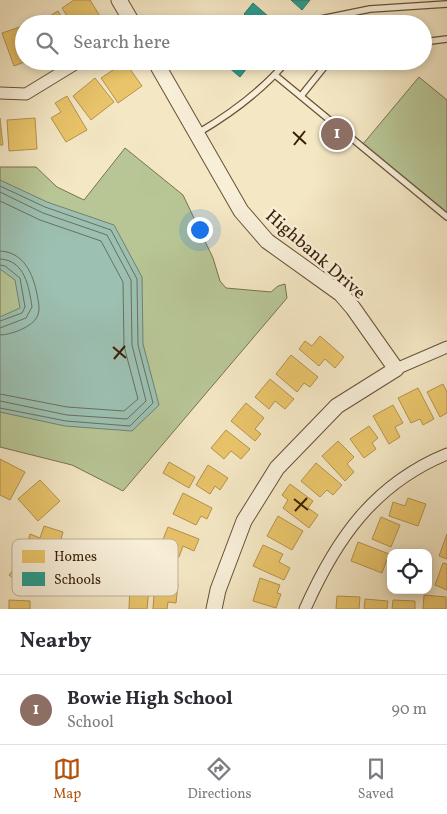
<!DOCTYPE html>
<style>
body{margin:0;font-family:Vollkorn,serif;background:#f2f2f3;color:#2b2b33}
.controls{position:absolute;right:15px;bottom:15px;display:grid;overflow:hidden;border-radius:10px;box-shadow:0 2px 8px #0003}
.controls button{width:45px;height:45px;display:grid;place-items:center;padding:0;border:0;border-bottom:1px solid #e1e1e2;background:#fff;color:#2b2b33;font:25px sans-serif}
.you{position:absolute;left:199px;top:229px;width:18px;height:18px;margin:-12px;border:4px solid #fff;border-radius:50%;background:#1a73e8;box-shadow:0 0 0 8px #1a73e833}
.badge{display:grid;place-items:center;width:32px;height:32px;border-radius:50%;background:#b45309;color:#fff;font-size:16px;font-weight:700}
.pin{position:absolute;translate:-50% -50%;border:2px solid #fff;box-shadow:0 1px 5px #0006}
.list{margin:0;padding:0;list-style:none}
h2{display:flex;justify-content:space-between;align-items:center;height:65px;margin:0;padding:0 20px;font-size:21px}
h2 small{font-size:16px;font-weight:400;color:#7c7c81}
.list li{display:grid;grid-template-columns:32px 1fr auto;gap:15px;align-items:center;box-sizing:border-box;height:70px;padding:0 20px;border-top:1px solid #e1e1e2}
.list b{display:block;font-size:19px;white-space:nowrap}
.list p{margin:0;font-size:16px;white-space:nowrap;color:#7c7c81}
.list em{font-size:16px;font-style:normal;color:#7c7c81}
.icon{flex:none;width:28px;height:28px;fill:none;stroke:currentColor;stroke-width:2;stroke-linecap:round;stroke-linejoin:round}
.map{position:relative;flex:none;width:447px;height:609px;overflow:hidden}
.search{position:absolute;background:#fff;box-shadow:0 2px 8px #0003;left:15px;right:15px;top:15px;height:55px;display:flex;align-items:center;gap:12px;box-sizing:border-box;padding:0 18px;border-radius:28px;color:#7c7c81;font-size:19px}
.sheet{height:135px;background:#fff}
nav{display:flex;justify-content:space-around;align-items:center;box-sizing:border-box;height:70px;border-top:1px solid #e1e1e2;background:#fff;font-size:14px;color:#7c7c81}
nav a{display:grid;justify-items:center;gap:2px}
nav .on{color:#b45309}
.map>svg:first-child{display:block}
.green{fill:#b8c696;stroke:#79724f}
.water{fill:#9cc0b2;stroke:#75806e}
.homes{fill:#e9c46a;stroke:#b4924d}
.schools{fill:#2a9d8f;stroke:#2f7766}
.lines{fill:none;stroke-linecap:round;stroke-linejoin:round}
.shore{stroke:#6b705d;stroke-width:1}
.service-casing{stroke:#685137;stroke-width:8}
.minor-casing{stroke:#685137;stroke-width:13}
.tertiary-casing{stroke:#685137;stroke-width:17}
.service{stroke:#f8efd9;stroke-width:5.5}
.minor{stroke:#f8efd9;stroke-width:11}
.tertiary{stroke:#f8efd9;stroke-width:15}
.ticks{fill:none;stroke:#3a1f08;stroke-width:2}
.labels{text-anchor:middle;stroke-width:5;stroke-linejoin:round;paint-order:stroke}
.street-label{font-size:18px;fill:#3a1f08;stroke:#f8efd9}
.key{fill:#f8efd9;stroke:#bfb19a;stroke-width:1}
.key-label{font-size:14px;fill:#3a1f08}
</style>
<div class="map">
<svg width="447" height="609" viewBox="0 0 447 609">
<rect width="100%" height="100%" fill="#f4e7c4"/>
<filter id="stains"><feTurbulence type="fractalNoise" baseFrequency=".004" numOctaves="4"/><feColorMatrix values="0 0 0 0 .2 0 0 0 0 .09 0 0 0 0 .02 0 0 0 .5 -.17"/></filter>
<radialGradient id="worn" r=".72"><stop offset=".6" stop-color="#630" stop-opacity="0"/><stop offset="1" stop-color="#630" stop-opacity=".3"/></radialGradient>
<g class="green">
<polygon points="419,77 447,100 447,214 363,144"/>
<polygon points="125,148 183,195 213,258 220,281 226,288 271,292 278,286 285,284 287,298 123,491 72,465 0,447 0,167 36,167 57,187 84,200"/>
</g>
<polygon class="water" points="0,180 47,202 114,225 142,277 143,344 159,405 132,431 65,426 0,412 0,317 20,308 15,280 0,269"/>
<g class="homes">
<polygon points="74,0 90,0 101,18 92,24 72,24 62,8"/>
<polygon points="58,11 66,24 37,24"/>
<polygon points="23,26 24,61 27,61 14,66 2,33"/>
<polygon points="125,62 142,86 118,103 101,78"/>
<polygon points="95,78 114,102 91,120 73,96"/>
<polygon points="67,96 87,130 66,142 51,118 61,112 55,103"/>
<polygon points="0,118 3,145 0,145"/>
<polygon points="35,118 37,149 9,151 7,120"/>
<polygon points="320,336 344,357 335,368 325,359 319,366 299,349 305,341 312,346"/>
<polygon points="291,355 318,377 310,387 304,383 297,392 276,374"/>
<polygon points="270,379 294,399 285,409 275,401 269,409 255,397"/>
<polygon points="443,384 447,392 447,413 440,417 427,392"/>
<polygon points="418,388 434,419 423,425 420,419 411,423 398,398"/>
<polygon points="246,403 264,418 255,429 261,434 255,441 231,421"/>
<polygon points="393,405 403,423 395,427 400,437 389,444 373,416"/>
<polygon points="369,426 378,438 372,443 376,449 364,458 350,439"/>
<polygon points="226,430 250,449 241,459 231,451 224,459 211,448"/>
<polygon points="338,441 354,457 347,464 354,472 345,481 322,456"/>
<polygon points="0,459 25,472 10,500 0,495"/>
<polygon points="169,462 195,477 189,488 163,473"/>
<polygon points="316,463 342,485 333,495 327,490 320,497 301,481"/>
<polygon points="208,465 228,478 220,490 215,486 210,494 196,485"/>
<polygon points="40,480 60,501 38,521 18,499"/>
<polygon points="290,484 313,501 308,508 318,515 309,528 283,508 288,500 282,495"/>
<polygon points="183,493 212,508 207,519 201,516 196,525 173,514"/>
<polygon points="408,498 426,504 418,526 389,516 393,502 405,506"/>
<polygon points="278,516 303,531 292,550 267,536"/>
<polygon points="381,517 400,525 391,547 372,539"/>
<polygon points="44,526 63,532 56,557 26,548 30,534 40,538"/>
<polygon points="168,527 199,539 194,551 183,546 179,557 159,549"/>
<polygon points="447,534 447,559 439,556"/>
<polygon points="358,542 389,554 382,573 351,561"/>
<polygon points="263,545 283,554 279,562 290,568 284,580 253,566"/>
<polygon points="23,557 46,575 32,593 9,575"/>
<polygon points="443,563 447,564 447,590 435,585"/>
<polygon points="260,578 280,585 277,593 281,594 276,608 253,601"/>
<polygon points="155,582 178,584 176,603 168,602 167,609 153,609"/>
<polygon points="130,585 149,587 147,609 129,609"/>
<polygon points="424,595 446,597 446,609 423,609"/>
<polygon points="337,596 360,597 359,609 336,609"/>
<polygon points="365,599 388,601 387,609 364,609"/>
<polygon points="9,600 30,601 30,609 9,609"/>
<polygon points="393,600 415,601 415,609 392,609"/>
</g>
<g class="schools">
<polygon points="291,0 310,0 302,10"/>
<polygon points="253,3 277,24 256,24 244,14"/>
<polygon points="221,61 249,61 251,63 240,77"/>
</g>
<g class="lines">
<g class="shore">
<polyline points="0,186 45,207 111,230 137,279 138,345 153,403 130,426 66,421 0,408"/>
<polyline points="0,192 43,213 107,235 131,280 132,345 146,401 127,419 67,415 0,401"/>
<polyline points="0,201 40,220 101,241 123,282 124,346 138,399 124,411 67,407 0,394"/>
<path d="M0,251C24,252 33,274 37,294C38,301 41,309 37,317C32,327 11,335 0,335"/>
<path d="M0,259C25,260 29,287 32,307L26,318L0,328"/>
<polyline points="0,265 5,266 20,278 25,307 22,313 0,321"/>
</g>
<defs>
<g id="service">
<polyline points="317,24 321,19 370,9 447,4"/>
<polyline points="423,42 447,39"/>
<polyline points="275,75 447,217"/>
<polyline points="301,96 329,61"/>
<path d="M198,133C232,113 262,91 287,61"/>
</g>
<g id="minor">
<polyline points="0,93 26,94 80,61"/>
<polyline points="396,369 447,347"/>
<path d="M305,609C336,539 374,484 447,454"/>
</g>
<g id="tertiary">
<polyline points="119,0 133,24"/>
<polyline points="155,61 241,211 267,241 341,294 353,308 396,369 337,406 277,468 244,521 218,590 214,609"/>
</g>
</defs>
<use href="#service" class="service-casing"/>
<use href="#minor" class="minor-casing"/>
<use href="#tertiary" class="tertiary-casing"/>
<use href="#service" class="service"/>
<use href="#minor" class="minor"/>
<use href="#tertiary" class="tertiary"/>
</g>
<path class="ticks" d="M293,132L306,144M294,145L305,131M113,347L126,358M114,359L125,346M294,499L308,510M295,511L307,498"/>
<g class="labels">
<g class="street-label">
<text transform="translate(316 254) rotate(41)" y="6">Highbank Drive</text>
</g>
</g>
<rect x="12" y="539" width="166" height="57" rx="8" class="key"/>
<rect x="22" y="550" width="23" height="13" fill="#e9c46a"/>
<rect x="22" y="572" width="23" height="14" fill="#2a9d8f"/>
<g class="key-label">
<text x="54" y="561">Homes</text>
<text x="54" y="584">Schools</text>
</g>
<rect width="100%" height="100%" filter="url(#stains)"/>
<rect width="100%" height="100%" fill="url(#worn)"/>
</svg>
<div class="controls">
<button><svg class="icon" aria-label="locate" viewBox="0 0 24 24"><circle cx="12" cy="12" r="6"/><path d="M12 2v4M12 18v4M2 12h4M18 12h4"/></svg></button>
</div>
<div class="you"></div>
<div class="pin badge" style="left:337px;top:134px;background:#8d6e63">1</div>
<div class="search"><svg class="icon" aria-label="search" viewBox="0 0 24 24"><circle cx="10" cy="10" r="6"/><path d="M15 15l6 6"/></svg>Search here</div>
</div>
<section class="sheet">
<h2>Nearby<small></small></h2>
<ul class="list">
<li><span class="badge" style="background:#8d6e63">1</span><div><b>Bowie High School</b><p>School</p></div><em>90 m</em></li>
</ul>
</section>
<nav>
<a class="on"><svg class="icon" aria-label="map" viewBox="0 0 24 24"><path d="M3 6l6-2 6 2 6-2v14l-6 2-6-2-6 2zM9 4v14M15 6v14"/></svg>Map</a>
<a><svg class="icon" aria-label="directions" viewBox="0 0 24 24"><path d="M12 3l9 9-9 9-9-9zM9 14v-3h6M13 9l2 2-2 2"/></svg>Directions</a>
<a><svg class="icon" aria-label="saved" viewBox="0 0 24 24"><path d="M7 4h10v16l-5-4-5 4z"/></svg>Saved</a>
</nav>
